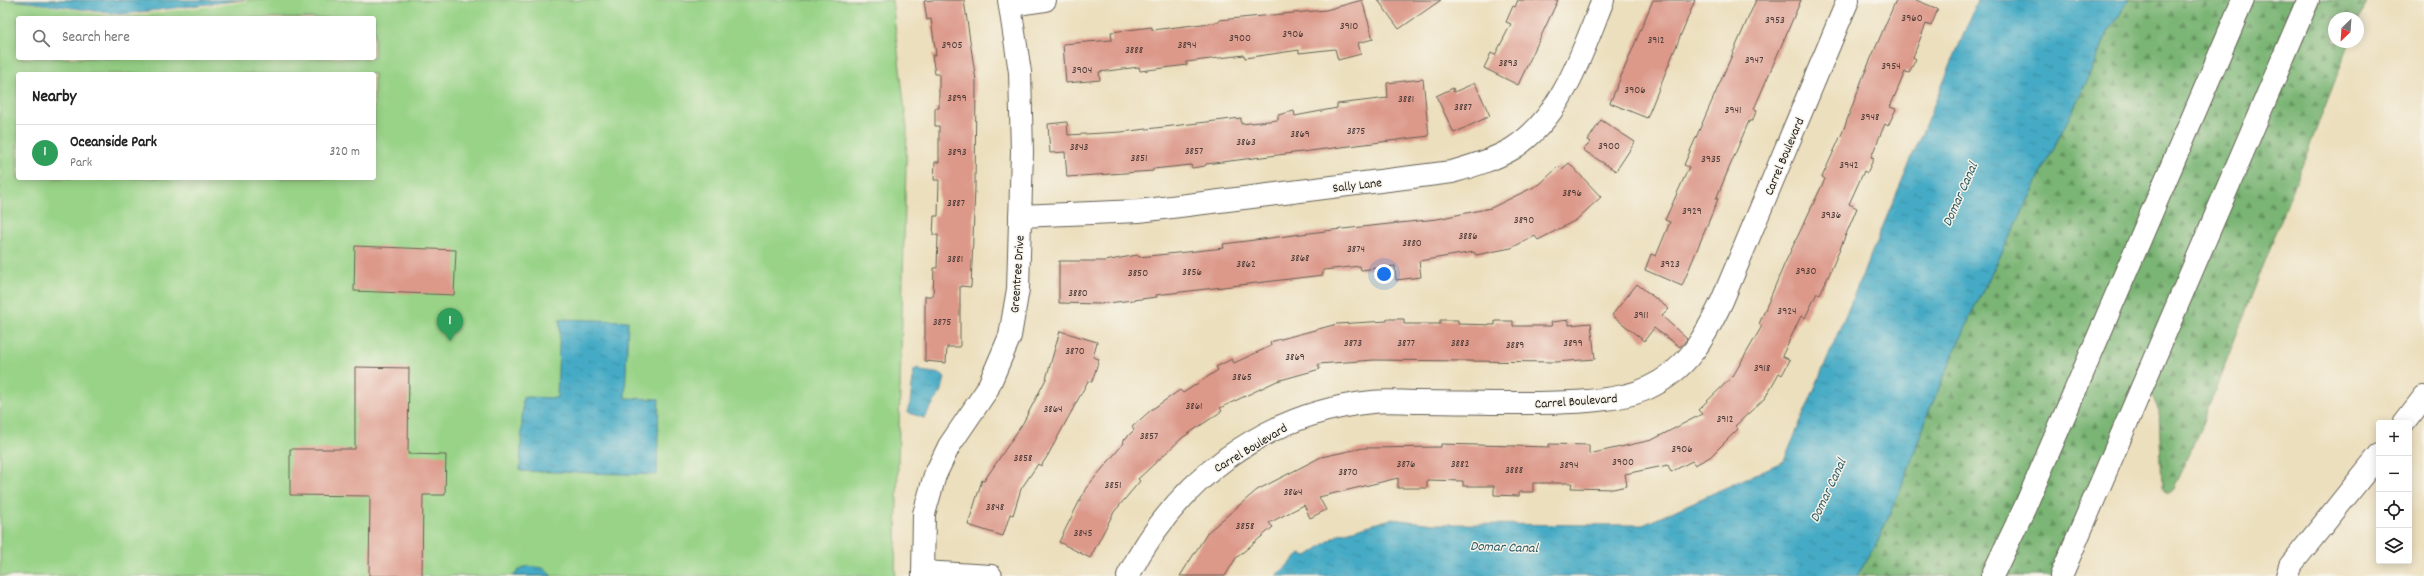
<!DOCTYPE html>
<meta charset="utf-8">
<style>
body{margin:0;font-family:Dekko,sans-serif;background:#f2f2f2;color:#222}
.controls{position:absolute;right:12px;bottom:12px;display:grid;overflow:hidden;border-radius:4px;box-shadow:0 2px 10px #0003}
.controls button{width:36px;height:36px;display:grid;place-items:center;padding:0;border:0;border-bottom:1px solid #e0e0e0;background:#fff;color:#222;font:20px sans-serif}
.compass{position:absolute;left:2328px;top:12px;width:36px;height:36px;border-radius:50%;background:#fff;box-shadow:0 2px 10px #0003;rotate:205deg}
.you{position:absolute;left:1384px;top:274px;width:14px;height:14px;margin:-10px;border:3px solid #fff;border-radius:50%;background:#1a73e8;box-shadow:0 0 0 6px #1a73e833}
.badge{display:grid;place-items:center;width:26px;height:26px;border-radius:50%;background:#c8321e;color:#fff;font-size:13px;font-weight:700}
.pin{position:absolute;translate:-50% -33px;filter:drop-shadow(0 1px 2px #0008)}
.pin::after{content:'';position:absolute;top:21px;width:14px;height:12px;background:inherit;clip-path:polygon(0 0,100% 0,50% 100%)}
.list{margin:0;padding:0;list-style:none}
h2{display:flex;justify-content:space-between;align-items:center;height:52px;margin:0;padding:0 16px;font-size:17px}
h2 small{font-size:13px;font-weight:400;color:#767676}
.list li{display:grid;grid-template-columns:26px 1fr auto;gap:12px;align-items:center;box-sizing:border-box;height:56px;padding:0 16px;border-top:1px solid #e0e0e0}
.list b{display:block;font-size:15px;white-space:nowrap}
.list p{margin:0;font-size:13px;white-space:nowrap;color:#767676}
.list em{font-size:13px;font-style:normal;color:#767676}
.icon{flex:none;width:22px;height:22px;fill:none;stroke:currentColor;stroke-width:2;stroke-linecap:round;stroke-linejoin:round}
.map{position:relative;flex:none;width:2424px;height:576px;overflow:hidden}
.search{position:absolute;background:#fff;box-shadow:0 2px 10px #0003;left:16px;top:16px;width:360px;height:44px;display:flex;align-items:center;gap:10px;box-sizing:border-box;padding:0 14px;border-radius:4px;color:#767676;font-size:15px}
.panel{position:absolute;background:#fff;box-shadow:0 2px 10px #0003;left:16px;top:72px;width:360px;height:108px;border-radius:4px}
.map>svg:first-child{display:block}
.forest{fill:url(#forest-firs);stroke:#4b6848}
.green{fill:#98d387;stroke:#5a7852;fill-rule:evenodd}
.water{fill:url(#water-ripples);stroke:#306370}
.pier{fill:#ecdfbd}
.building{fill:#dc9889}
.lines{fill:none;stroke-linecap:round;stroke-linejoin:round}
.minor-casing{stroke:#656054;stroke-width:24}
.minor{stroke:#fff;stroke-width:22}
.labels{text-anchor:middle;stroke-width:3;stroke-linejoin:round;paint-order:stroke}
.number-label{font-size:11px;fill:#4c3b37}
.street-label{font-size:13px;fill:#1c1c1c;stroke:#f7f3e8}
.water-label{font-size:14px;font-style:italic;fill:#2e5c68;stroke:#f7f3e8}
</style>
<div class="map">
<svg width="2424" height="576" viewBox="0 0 2424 576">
<defs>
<pattern id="forest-firs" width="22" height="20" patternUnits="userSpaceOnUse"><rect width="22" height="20" fill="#7ab574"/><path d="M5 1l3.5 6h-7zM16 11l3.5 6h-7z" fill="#63925e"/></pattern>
<pattern id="water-ripples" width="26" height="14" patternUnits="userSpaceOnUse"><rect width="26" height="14" fill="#45aac5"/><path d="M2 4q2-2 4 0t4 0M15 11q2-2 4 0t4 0" fill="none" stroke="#398a9f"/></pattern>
</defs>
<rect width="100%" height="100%" fill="#f7f3e8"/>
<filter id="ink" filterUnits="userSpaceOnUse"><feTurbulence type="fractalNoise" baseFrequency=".025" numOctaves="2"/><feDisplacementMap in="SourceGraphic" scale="8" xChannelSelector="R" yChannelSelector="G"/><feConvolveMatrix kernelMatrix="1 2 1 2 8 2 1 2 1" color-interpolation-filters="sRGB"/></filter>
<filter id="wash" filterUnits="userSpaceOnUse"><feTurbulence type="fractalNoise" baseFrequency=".012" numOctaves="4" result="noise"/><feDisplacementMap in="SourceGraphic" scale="16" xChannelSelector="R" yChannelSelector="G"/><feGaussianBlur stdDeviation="0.9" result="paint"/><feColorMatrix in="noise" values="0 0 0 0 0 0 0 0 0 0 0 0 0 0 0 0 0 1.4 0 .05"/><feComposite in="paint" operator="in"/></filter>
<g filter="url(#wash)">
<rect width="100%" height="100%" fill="#ecdfbd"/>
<polygon class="forest" points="2129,0 2366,0 2358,22 2358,18 2334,18 2334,42 2350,42 2200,429 2173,489 2167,494 2162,488 2159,411 2142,373 2055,576 1857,576 1878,541 1907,473 1929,411 1970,317 2087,81 2108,32"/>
<path class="green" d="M0,0H892L907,129L895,576H0ZM18,18H374V58H18ZM18,74H374V178H18Z"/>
<g class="water">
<polygon points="12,0 245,0 120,15"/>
<polygon points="1978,0 2129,0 2108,32 2087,81 1970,317 1929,411 1907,473 1878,541 1857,576 1276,576 1300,554 1307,556 1339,534 1391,519 1435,524 1643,525 1784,461"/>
<polygon points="560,319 628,321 625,398 659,399 657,475 520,471 523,397 557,398"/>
<polygon points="918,368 921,371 942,374 945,377 942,390 924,418 907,412 910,403 914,370"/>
<polygon points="528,566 543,568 552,576 513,576 521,568"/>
</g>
<polygon class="pier" points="10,0 120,15 247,0 245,2 120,17"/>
<g id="blocks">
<g class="building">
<polygon points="932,0 964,0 976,81 975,188 971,287 960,286 960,347 947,347 946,363 925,361 925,296 933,296 934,268 937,268 938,235 933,235 934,216 938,216 939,180 934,180 935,162 939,162 939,126 935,126 935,108 939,108 939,74 935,74 932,55 936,55 931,19 927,20 924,1"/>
<polygon points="1362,0 1373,39 1358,43 1361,54 1338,60 1335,49 1299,53 1299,50 1245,58 1244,55 1186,62 1187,65 1140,71 1139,67 1099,72 1100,80 1066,83 1063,44 1112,40 1111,32 1152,27 1152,30 1219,22 1219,20 1326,10"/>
<polygon points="1378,0 1441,0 1399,29"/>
<polygon points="1518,0 1558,0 1518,85 1484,68 1491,53 1495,55 1511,24 1506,22 1513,6 1515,7"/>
<polygon points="1653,0 1695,0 1647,118 1610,103"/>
<polygon points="1756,0 1801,0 1754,109 1757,110 1752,121 1749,121 1716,199 1718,199 1682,286 1645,270 1651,254 1656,256 1670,222 1665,220 1689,167 1684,165"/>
<polygon points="1896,0 1916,0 1938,9 1931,26 1926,24 1913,57 1916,59 1909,73 1905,72 1890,107 1896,109 1888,126 1885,124 1871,157 1874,158 1867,173 1864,171 1849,204 1857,208 1829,275 1820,294 1817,293 1805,318 1801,316 1782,356 1790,360 1782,375 1779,373 1765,398 1735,426 1738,429 1710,457 1695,465 1692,461 1671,472 1668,465 1625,474 1627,486 1613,489 1571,488 1572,483 1533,483 1533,492 1519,492 1519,496 1494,495 1494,486 1463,486 1463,481 1427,480 1427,488 1398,488 1398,478 1319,497 1326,510 1310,518 1304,505 1269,523 1273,527 1236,558 1225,576 1180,576 1208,532 1257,490 1321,457 1363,448 1441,447 1441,444 1549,447 1549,444 1589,445 1589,454 1652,440 1702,414 1698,410 1733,376 1762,326 1759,324 1784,265 1825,179 1822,177 1843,131 1863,77"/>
<polygon points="1423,79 1429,136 1206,164 1205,166 1192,168 1191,165 1153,169 1153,171 1067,177 1065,152 1050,153 1048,124 1067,122 1068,135 1121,132 1241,118 1241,124 1278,120 1278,115 1294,111 1295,116 1337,108 1337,104 1388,98 1387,83"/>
<polygon points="1475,83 1490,116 1454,133 1436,96 1453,88 1454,92"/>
<polygon points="1601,120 1635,142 1616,171 1583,150 1591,142 1588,140"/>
<polygon points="1569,163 1601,197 1576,220 1538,240 1535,236 1511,248 1476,255 1474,252 1419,261 1421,277 1396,280 1395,266 1361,270 1360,266 1323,270 1323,275 1156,295 1157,297 1100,304 1059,303 1059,261 1105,261 1137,255 1139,257 1224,248 1223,244 1333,230 1437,219 1491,208 1540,184 1559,166 1562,169"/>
<polygon points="355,246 456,250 454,295 354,291"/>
<polygon points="1637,284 1669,309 1662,316 1687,339 1680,347 1654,328 1644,341 1612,315"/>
<polygon points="1387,319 1404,319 1404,324 1440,324 1440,320 1458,320 1458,324 1495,325 1495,321 1513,321 1513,326 1552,326 1551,322 1569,320 1569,325 1591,323 1595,359 1556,362 1374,360 1318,364 1320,369 1277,381 1220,408 1222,411 1182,438 1138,479 1140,481 1114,512 1090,558 1059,542 1086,488 1124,443 1123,441 1134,430 1132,427 1151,410 1180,390 1183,393 1218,370 1216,367 1232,359 1234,363 1271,346 1270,342 1337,324 1387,321"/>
<polygon points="1060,331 1097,342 1093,357 1099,359 1092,382 1088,381 1048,455 1041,466 1038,464 1021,489 1013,515 1010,514 1003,536 968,525 982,480 984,481 1023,423 1046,379"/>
<polygon points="355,367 409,368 408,454 446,455 445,495 423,495 422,576 369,576 370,496 290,495 290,449 355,449"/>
</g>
</g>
</g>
<g filter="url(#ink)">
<use href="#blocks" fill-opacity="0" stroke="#656054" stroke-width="1"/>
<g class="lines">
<defs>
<g id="minor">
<polyline points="1010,5 1045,0"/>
<path d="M1020,216L1139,211L1452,172C1472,166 1493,160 1512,149C1563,117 1582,52 1603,0"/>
<polyline points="2404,423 2424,397"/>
<polyline points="923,572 991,576"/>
<polyline points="923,576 924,514 935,475 949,446 987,390 1010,336 1018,289 1022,152 1020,72 1009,0"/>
<path d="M1128,576C1176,481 1264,413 1372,402C1387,400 1403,402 1418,402C1449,402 1480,403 1511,403C1547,403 1615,404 1648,388C1687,370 1704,339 1722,301L1848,0"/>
<polyline points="1992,576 2025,507 2243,0"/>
<polyline points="2061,576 2308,0"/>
<polyline points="2287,576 2290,566 2379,455"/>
</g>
</defs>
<use href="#minor" class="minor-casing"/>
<use href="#minor" class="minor"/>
</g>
</g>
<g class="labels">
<g class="number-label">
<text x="1912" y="21">3960</text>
<text x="1775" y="23">3953</text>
<text x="1349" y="29">3910</text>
<text x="1293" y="37">3906</text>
<text x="1240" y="41">3900</text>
<text x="1656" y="43">3912</text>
<text x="952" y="48">3905</text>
<text x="1187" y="48">3894</text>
<text x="1134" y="53">3888</text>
<text x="1754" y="63">3947</text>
<text x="1508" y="66">3893</text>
<text x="1891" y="69">3954</text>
<text x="1082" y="73">3904</text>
<text x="1635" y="93">3906</text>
<text x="957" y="101">3899</text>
<text x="1406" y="102">3881</text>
<text x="1463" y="110">3887</text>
<text x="1733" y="113">3941</text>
<text x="1870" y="120">3948</text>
<text x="1356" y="134">3875</text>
<text x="1300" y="137">3869</text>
<text x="1246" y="145">3863</text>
<text x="1609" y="149">3900</text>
<text x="1079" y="150">3843</text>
<text x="1194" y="154">3857</text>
<text x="957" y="155">3893</text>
<text x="1139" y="161">3851</text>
<text x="1711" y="162">3935</text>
<text x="1849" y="168">3942</text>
<text x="1572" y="196">3896</text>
<text x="956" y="206">3887</text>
<text x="1692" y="214">3929</text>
<text x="1831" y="218">3936</text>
<text x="1524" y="223">3890</text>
<text x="1468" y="239">3886</text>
<text x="1412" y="246">3880</text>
<text x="1356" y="252">3874</text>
<text x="1300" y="261">3868</text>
<text x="955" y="262">3881</text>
<text x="1246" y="267">3862</text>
<text x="1670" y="267">3923</text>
<text x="1806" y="274">3930</text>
<text x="1192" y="275">3856</text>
<text x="1138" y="276">3850</text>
<text x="1078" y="296">3880</text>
<text x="1787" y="314">3924</text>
<text x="1641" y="318">3911</text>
<text x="942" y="325">3875</text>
<text x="1353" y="346">3873</text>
<text x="1406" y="346">3877</text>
<text x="1460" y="346">3883</text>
<text x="1573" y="346">3899</text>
<text x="1515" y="348">3889</text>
<text x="1075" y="354">3870</text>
<text x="1295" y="360">3869</text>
<text x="1762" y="371">3918</text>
<text x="1242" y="380">3865</text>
<text x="1194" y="409">3861</text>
<text x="1053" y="412">3864</text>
<text x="1725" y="422">3912</text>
<text x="1149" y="439">3857</text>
<text x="1682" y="452">3906</text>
<text x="1023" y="461">3858</text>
<text x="1623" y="465">3900</text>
<text x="1406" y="467">3876</text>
<text x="1460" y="467">3882</text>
<text x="1569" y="468">3894</text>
<text x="1514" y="473">3888</text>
<text x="1348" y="475">3870</text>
<text x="1113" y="488">3851</text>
<text x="1293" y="495">3864</text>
<text x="995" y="510">3848</text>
<text x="1245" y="529">3858</text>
<text x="1083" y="536">3845</text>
</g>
<g class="street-label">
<text transform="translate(1783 156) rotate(-67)" y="5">Carrel Boulevard</text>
<text transform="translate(1357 184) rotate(-7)" y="5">Sally Lane</text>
<text transform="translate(1016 274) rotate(-86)" y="5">Greentree Drive</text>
<text transform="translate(1576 400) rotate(-4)" y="5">Carrel Boulevard</text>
<text transform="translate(1250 447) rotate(-31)" y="5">Carrel Boulevard</text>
</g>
<g class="water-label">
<text transform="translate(1959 194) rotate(-66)" y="5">Domar Canal</text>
<text transform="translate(1827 490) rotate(-65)" y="5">Domar Canal</text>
<text transform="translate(1504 546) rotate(2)" y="5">Domar Canal</text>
</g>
</g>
</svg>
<div class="controls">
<button>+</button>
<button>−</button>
<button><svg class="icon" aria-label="locate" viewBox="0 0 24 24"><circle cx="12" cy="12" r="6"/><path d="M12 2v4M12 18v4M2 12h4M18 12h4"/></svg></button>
<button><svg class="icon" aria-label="layers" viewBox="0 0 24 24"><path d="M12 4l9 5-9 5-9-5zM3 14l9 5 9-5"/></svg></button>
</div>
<svg class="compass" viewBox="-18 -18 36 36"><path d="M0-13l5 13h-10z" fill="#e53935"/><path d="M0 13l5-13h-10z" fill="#767676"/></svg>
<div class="you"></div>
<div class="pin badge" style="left:450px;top:341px;background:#2e9e5b">1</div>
<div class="search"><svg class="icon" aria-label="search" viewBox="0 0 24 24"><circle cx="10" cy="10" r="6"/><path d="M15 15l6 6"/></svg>Search here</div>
<section class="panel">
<h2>Nearby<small></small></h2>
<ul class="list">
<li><span class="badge" style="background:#2e9e5b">1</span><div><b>Oceanside Park</b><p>Park</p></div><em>320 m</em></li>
</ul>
</section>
</div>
